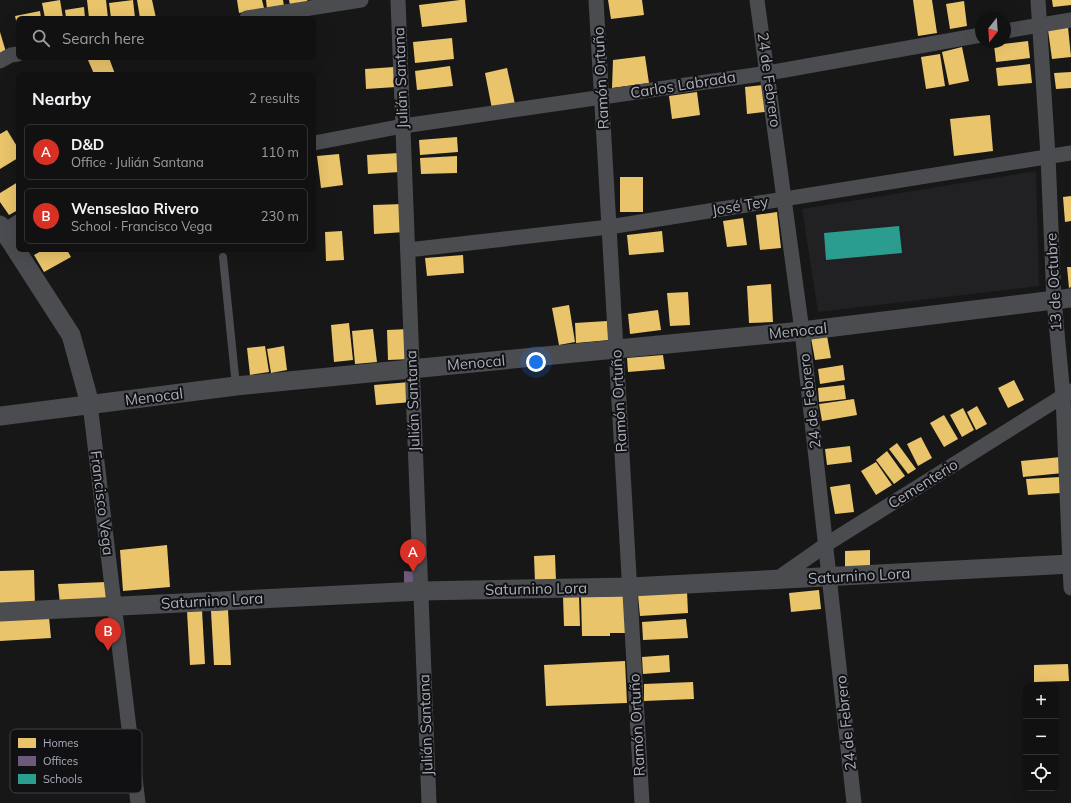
<!DOCTYPE html>
<meta charset="utf-8">
<style>
body{margin:0;font-family:Mulish,sans-serif;background:#1a1a1a;color:#f1f3f6}
.controls{position:absolute;right:12px;bottom:12px;display:grid;overflow:hidden;border-radius:6px;box-shadow:0 4px 16px #0002}
.controls button{width:36px;height:36px;display:grid;place-items:center;padding:0;border:0;border-bottom:1px solid #303131;background:#111;color:#f1f3f6;font:20px sans-serif}
.compass{position:absolute;left:975px;top:12px;width:36px;height:36px;border-radius:50%;background:#111;box-shadow:0 4px 16px #0002;rotate:197deg}
.you{position:absolute;left:536px;top:362px;width:14px;height:14px;margin:-10px;border:3px solid #fff;border-radius:50%;background:#1a73e8;box-shadow:0 0 0 6px #1a73e833}
.badge{display:grid;place-items:center;width:26px;height:26px;border-radius:50%;background:#d93025;color:#fff;font-size:13px;font-weight:700}
.pin{position:absolute;translate:-50% -33px;filter:drop-shadow(0 1px 2px #0008)}
.pin::after{content:'';position:absolute;top:21px;width:14px;height:12px;background:inherit;clip-path:polygon(0 0,100% 0,50% 100%)}
.list{margin:0;padding:0;list-style:none}
h2{display:flex;justify-content:space-between;align-items:center;height:52px;margin:0;padding:0 16px;font-size:17px}
h2 small{font-size:13px;font-weight:400;color:#9c9d9f}
.list li{display:grid;grid-template-columns:26px 1fr auto;gap:12px;align-items:center;box-sizing:border-box;height:56px;margin:0 8px 8px;padding:0 8px;border:1px solid #303131;border-radius:6px}
.list b{display:block;font-size:15px;white-space:nowrap}
.list p{margin:0;font-size:13px;white-space:nowrap;color:#9c9d9f}
.list em{font-size:13px;font-style:normal;color:#9c9d9f}
.icon{flex:none;width:22px;height:22px;fill:none;stroke:currentColor;stroke-width:2;stroke-linecap:round;stroke-linejoin:round}
.map{position:relative;flex:none;width:1071px;height:803px;overflow:hidden}
.search{position:absolute;background:#111;box-shadow:0 4px 16px #0002;left:16px;top:16px;width:300px;height:44px;display:flex;align-items:center;gap:10px;box-sizing:border-box;padding:0 14px;border-radius:6px;color:#9c9d9f;font-size:15px}
.panel{position:absolute;background:#111;box-shadow:0 4px 16px #0002;left:16px;top:72px;width:300px;height:180px;border-radius:6px}
.map>svg:first-child{display:block}
.built{fill:#212123}
.homes{fill:#e9c46a}
.offices{fill:#6d597a}
.schools{fill:#2a9d8f}
.lines{fill:none;stroke-linecap:round;stroke-linejoin:round}
.service{stroke:#4b4c50;stroke-width:8}
.minor{stroke:#4b4c50;stroke-width:15}
.tertiary{stroke:#4b4c50;stroke-width:19}
.labels{text-anchor:middle;stroke-width:4;stroke-linejoin:round;paint-order:stroke}
.street-label{font-size:15px;fill:#a8adb8;stroke:#111113}
.key{fill:#111113;stroke:#3e4045;stroke-width:1}
.key-label{font-size:11px;fill:#a8adb8}
</style>
<div class="map">
<svg width="1071" height="803" viewBox="0 0 1071 803">
<rect width="100%" height="100%" fill="#171717"/>
<polygon class="built" points="1036,171 1039,286 818,312 802,209"/>
<g class="homes">
<polygon points="60,0 63,18 45,18 42,3"/>
<polygon points="87,0 106,0 108,18 89,18"/>
<polygon points="133,0 135,18 111,18 109,3"/>
<polygon points="137,0 152,0 156,18 140,18"/>
<polygon points="237,0 262,0 264,8 239,13"/>
<polygon points="266,0 283,0 284,6 267,9"/>
<polygon points="289,0 307,0 308,2 290,5"/>
<polygon points="460,0 465,0 467,22 422,27 419,5"/>
<polygon points="608,0 642,0 644,15 611,19"/>
<polygon points="913,0 932,0 937,33 918,36"/>
<polygon points="1052,0 1071,0 1071,5 1053,7"/>
<polygon points="964,1 967,26 950,29 946,4"/>
<polygon points="84,7 85,18 66,18 65,10"/>
<polygon points="40,11 41,18 18,18 17,25 15,16"/>
<polygon points="1068,27 1071,57 1052,59 1048,30"/>
<polygon points="0,32 6,52 0,53"/>
<polygon points="452,38 454,59 415,63 413,42"/>
<polygon points="1028,41 1030,58 996,62 994,45"/>
<polygon points="962,47 969,81 949,85 942,52"/>
<polygon points="940,54 945,86 926,89 921,57"/>
<polygon points="645,56 649,83 612,88 613,60"/>
<polygon points="94,58 109,58 115,74 94,74 88,60"/>
<polygon points="1030,64 1032,83 998,86 996,68"/>
<polygon points="450,66 453,86 417,90 415,71"/>
<polygon points="394,67 396,87 366,89 365,69"/>
<polygon points="507,68 515,104 492,109 485,73"/>
<polygon points="1071,72 1071,88 1056,89 1054,73"/>
<polygon points="763,85 765,112 747,114 745,87"/>
<polygon points="697,92 700,115 672,119 669,96"/>
<polygon points="990,115 993,151 954,156 950,119 969,117 971,142 969,117"/>
<polygon points="7,130 18,148 18,158 0,169 0,134"/>
<polygon points="457,137 458,152 420,155 419,140"/>
<polygon points="399,153 400,172 368,174 367,155"/>
<polygon points="339,154 343,185 321,188 317,156"/>
<polygon points="457,156 457,173 421,174 420,158"/>
<rect x="620" y="177" width="23" height="35"/>
<polygon points="18,182 18,210 9,215 0,202 0,193"/>
<polygon points="1071,196 1071,221 1065,222 1063,197"/>
<polygon points="403,204 405,232 374,234 373,205"/>
<polygon points="777,212 781,248 760,250 756,215"/>
<polygon points="743,218 747,245 727,247 723,221"/>
<polygon points="342,231 344,260 326,261 325,232"/>
<polygon points="662,231 664,252 629,255 627,235"/>
<polygon points="43,250 67,250 71,257 44,272 34,255"/>
<polygon points="463,255 464,273 427,276 425,258"/>
<polygon points="1067,267 1071,267 1071,287 1069,288"/>
<polygon points="771,284 773,322 749,323 747,286"/>
<polygon points="688,292 690,325 670,326 667,293"/>
<polygon points="569,305 575,342 559,345 552,308"/>
<polygon points="658,310 661,330 630,334 628,314"/>
<polygon points="607,321 609,340 576,343 575,323"/>
<polygon points="349,323 353,360 334,362 331,325"/>
<polygon points="373,329 377,362 355,364 352,331"/>
<polygon points="409,329 411,359 388,360 387,330"/>
<polygon points="827,336 831,358 815,360 811,338"/>
<polygon points="265,346 269,372 250,375 247,348"/>
<polygon points="284,346 287,370 271,373 267,349"/>
<polygon points="663,355 665,369 628,372 627,358"/>
<polygon points="843,365 845,380 820,384 818,369"/>
<polygon points="1014,380 1024,400 1008,408 998,388"/>
<polygon points="410,382 412,402 376,405 374,385"/>
<polygon points="844,385 846,399 819,402 818,388"/>
<polygon points="854,399 857,415 822,421 819,404"/>
<polygon points="977,406 987,424 976,430 967,412"/>
<polygon points="963,408 974,430 962,437 950,415"/>
<polygon points="944,415 958,439 944,447 930,423"/>
<polygon points="921,437 932,458 918,466 907,444"/>
<polygon points="897,443 916,469 908,474 889,449"/>
<polygon points="850,446 852,462 827,465 825,449"/>
<polygon points="887,451 905,476 894,484 876,460"/>
<polygon points="1061,457 1063,473 1023,477 1021,461"/>
<polygon points="876,462 892,485 876,495 861,471"/>
<polygon points="1060,477 1061,493 1028,495 1026,479"/>
<polygon points="850,484 854,512 835,514 830,487"/>
<polygon points="167,545 170,587 123,591 120,550"/>
<polygon points="870,550 870,568 845,569 845,551"/>
<polygon points="555,555 556,581 535,582 534,556"/>
<polygon points="34,570 35,605 0,606 0,571"/>
<polygon points="106,582 107,602 60,604 58,584"/>
<polygon points="819,590 821,609 791,612 789,593"/>
<polygon points="687,591 688,613 640,616 638,595"/>
<polygon points="563,596 579,596 580,626 564,626"/>
<polygon points="625,596 626,633 610,633 610,636 582,636 581,597"/>
<polygon points="202,610 205,664 190,665 187,611"/>
<polygon points="228,610 231,665 214,665 211,611"/>
<polygon points="49,617 51,638 0,641 0,620"/>
<polygon points="686,619 688,638 643,640 642,622"/>
<polygon points="669,655 670,672 643,674 642,657"/>
<polygon points="625,661 627,703 546,706 544,665"/>
<polygon points="1068,664 1069,681 1034,682 1034,665"/>
<polygon points="693,682 694,699 644,701 644,684"/>
</g>
<polygon class="offices" points="404,571 417,572 418,583 404,585"/>
<polygon class="schools" points="899,226 902,253 826,260 824,233"/>
<g class="lines">
<polyline class="service" points="223,257 236,386"/>
<g class="minor">
<polyline points="398,0 429,803"/>
<polyline points="596,0 642,803"/>
<polyline points="757,0 802,331 854,803"/>
<polyline points="1038,0 1048,156 1054,300 1063,396 1071,588"/>
<polyline points="247,18 361,0"/>
<polyline points="1005,31 1071,20"/>
<polyline points="0,61 11,55 18,54"/>
<polyline points="314,143 403,126 768,73 981,35"/>
<polyline points="4,231 18,222"/>
<polyline points="408,250 609,227 1071,153"/>
<polyline points="90,404 138,803"/>
<polyline points="777,579 827,544 1071,391"/>
</g>
<g class="tertiary">
<polyline points="0,225 71,335 90,404"/>
<polyline points="0,416 236,386 802,331 1071,298"/>
<polyline points="0,612 421,591 630,587 1071,564"/>
</g>
</g>
<g class="labels">
<g class="street-label">
<text transform="translate(401 78) rotate(-92)" y="5">Julián Santana</text>
<text transform="translate(601 78) rotate(-93)" y="5">Ramón Ortuño</text>
<text transform="translate(769 80) rotate(82)" y="5">24 de Febrero</text>
<text transform="translate(683 85) rotate(-9)" y="5">Carlos Labrada</text>
<text transform="translate(740 206) rotate(-9)" y="5">José Tey</text>
<text transform="translate(1054 282) rotate(-93)" y="5">13 de Octubre</text>
<text transform="translate(798 331) rotate(-6)" y="5">Menocal</text>
<text transform="translate(476 363) rotate(-5)" y="5">Menocal</text>
<text transform="translate(154 397) rotate(-7)" y="5">Menocal</text>
<text transform="translate(413 401) rotate(-92)" y="5">Julián Santana</text>
<text transform="translate(619 401) rotate(-93)" y="5">Ramón Ortuño</text>
<text transform="translate(810 401) rotate(-97)" y="5">24 de Febrero</text>
<text transform="translate(923 484) rotate(-32)" y="5">Cementerio</text>
<text transform="translate(102 503) rotate(83)" y="5">Francisco Vega</text>
<text transform="translate(859 576) rotate(-3)" y="5">Saturnino Lora</text>
<text transform="translate(536 589) rotate(-1)" y="5">Saturnino Lora</text>
<text transform="translate(212 601) rotate(-3)" y="5">Saturnino Lora</text>
<text transform="translate(846 723) rotate(-96)" y="5">24 de Febrero</text>
<text transform="translate(426 725) rotate(-92)" y="5">Julián Santana</text>
<text transform="translate(637 725) rotate(-93)" y="5">Ramón Ortuño</text>
</g>
</g>
<rect x="10" y="729" width="132" height="64" rx="6" class="key"/>
<rect x="18" y="738" width="18" height="10" fill="#e9c46a"/>
<rect x="18" y="756" width="18" height="10" fill="#6d597a"/>
<rect x="18" y="774" width="18" height="10" fill="#2a9d8f"/>
<g class="key-label">
<text x="43" y="747">Homes</text>
<text x="43" y="765">Offices</text>
<text x="43" y="783">Schools</text>
</g>
</svg>
<div class="controls">
<button>+</button>
<button>−</button>
<button><svg class="icon" aria-label="locate" viewBox="0 0 24 24"><circle cx="12" cy="12" r="6"/><path d="M12 2v4M12 18v4M2 12h4M18 12h4"/></svg></button>
</div>
<svg class="compass" viewBox="-18 -18 36 36"><path d="M0-13l5 13h-10z" fill="#e53935"/><path d="M0 13l5-13h-10z" fill="#9c9d9f"/></svg>
<div class="you"></div>
<div class="pin badge" style="left:413px;top:572px">A</div>
<div class="pin badge" style="left:108px;top:651px">B</div>
<div class="search"><svg class="icon" aria-label="search" viewBox="0 0 24 24"><circle cx="10" cy="10" r="6"/><path d="M15 15l6 6"/></svg>Search here</div>
<section class="panel">
<h2>Nearby<small>2 results</small></h2>
<ul class="list">
<li><span class="badge">A</span><div><b>D&amp;D</b><p>Office · Julián Santana</p></div><em>110 m</em></li>
<li><span class="badge">B</span><div><b>Wenseslao Rivero</b><p>School · Francisco Vega</p></div><em>230 m</em></li>
</ul>
</section>
</div>
